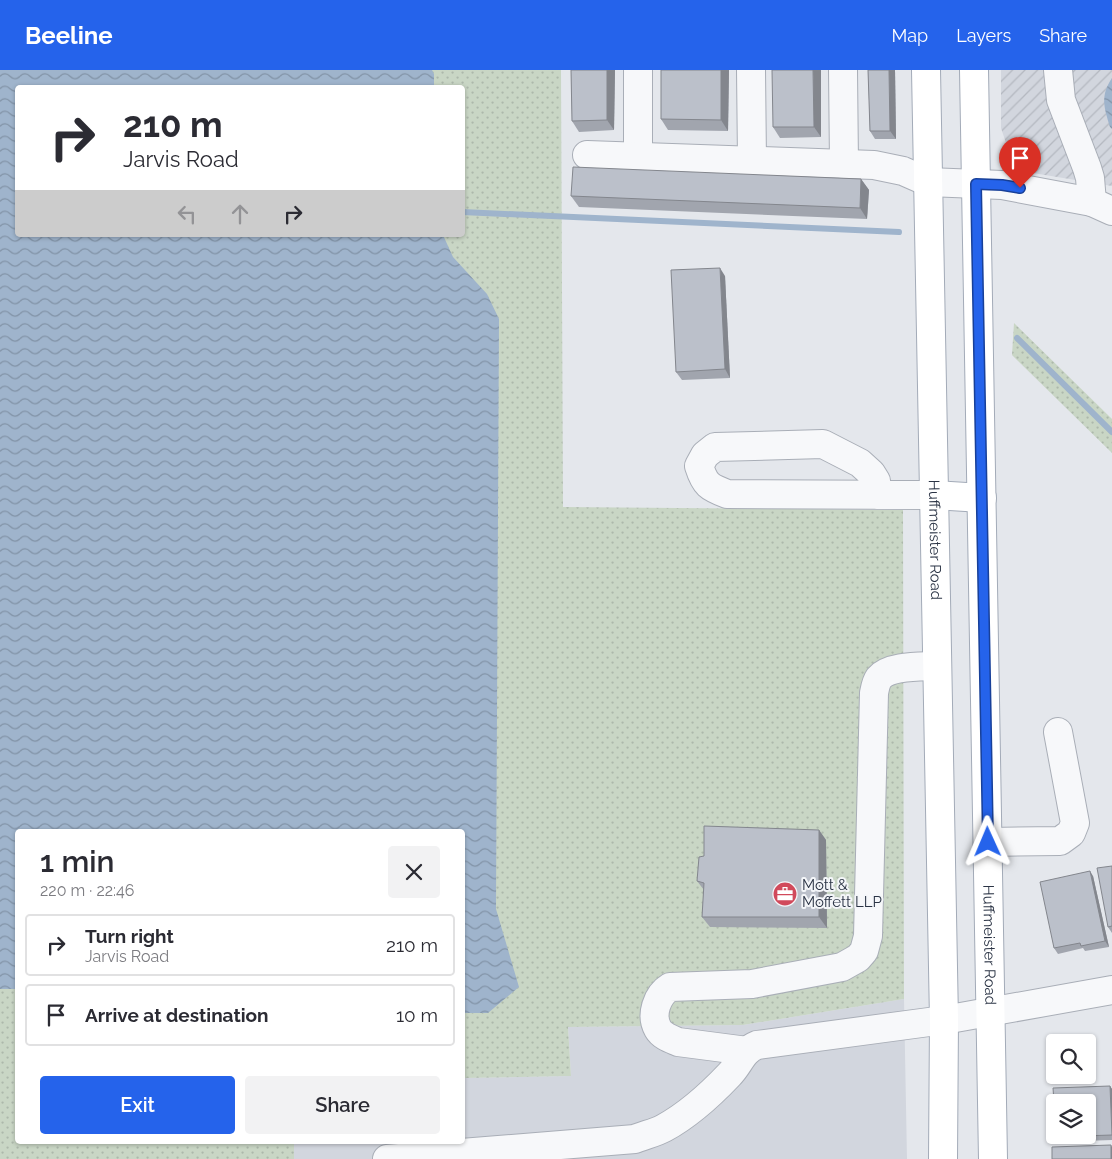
<!DOCTYPE html>
<meta charset="utf-8">
<style>
body{margin:0;font-family:Raleway,sans-serif;background:#f2f2f3;color:#2b2b33;height:100vh;display:flex;flex-direction:column;font-size:19px;white-space:nowrap}
*{box-sizing:border-box;margin:0}
p{font-size:16px;color:#7c7c81}
.icon{flex:none;width:28px;height:28px;fill:none;stroke:currentColor;stroke-width:2;stroke-linecap:round;stroke-linejoin:round}
.map{position:relative;flex:1;overflow:hidden}
.drawer{position:absolute;left:15px;top:759px;width:450px;height:315px;display:flex;flex-direction:column;background:#fff;border-radius:5px;box-shadow:0 1px 4px #0004}
.drawer>*{flex:none}
.hud{position:absolute;left:15px;top:15px;width:450px;height:152px;border-radius:5px;box-shadow:0 1px 4px #0004;background:#fff;color:#2b2b33;overflow:hidden}
.fabs{position:absolute;left:1046px;top:964px;display:grid;gap:10px}
.fabs a{display:grid;place-items:center;width:50px;height:50px;border-radius:5px;background:#fff;box-shadow:0 1px 4px #0004;font-size:25px}
.pin{position:absolute;display:grid;place-items:center;width:42px;height:42px;color:#fff;margin:-51px -21px;border-radius:50% 50% 50% 0;rotate:-45deg;box-shadow:0 0 5px #0007}
.pin .icon{rotate:45deg}
.me{position:absolute;width:55px;margin:-28px;rotate:359deg;stroke-linejoin:round;filter:drop-shadow(0 0 4px #0008)}
.turn{display:flex;align-items:center;gap:18px;height:105px;padding:0 25px;font-size:22px}
.turn .icon{width:65px;height:65px;stroke-width:2.5}
.turn b{display:block;font-size:35px;line-height:42px}
.lanes{display:flex;align-items:center;height:48px;padding:0 25px;background:#0003;justify-content:center;gap:25px;direction:ltr}
.lanes .off{opacity:.35}
.round{display:grid;place-items:center;flex:none;width:52px;height:52px;border-radius:5px;background:#f2f2f3}
.summary{display:flex;align-items:center;justify-content:space-between;height:85px;padding:0 25px}
h1{font-size:30px;font-weight:600;line-height:38px}
.button{display:flex;gap:10px;margin-top:auto;padding:10px 25px}
.button a{flex:1;height:58px;border-radius:5px;background:#2563eb;color:#fff;font-size:20px;font-weight:600;line-height:58px;text-align:center}
.button a+a{background:#f2f2f3;color:#2b2b33}
ul{padding:0;list-style:none}
li{display:flex;align-items:center;gap:15px;height:62px;margin:0 10px 8px;padding:0 15px;border:2px solid #e1e1e2;border-radius:5px}
li div{flex:1}
li b{display:block;font-size:19px}
li em{font-style:normal}
header{display:flex;align-items:center;gap:30px;box-sizing:border-box;height:70px;padding:0 25px;background:#2563eb;color:#fff}
header strong{font-size:24px}
nav{display:flex;gap:28px;margin-inline-start:auto;font-size:18px}
.map>svg:first-child{display:block}
.built{fill:#d2d6de}
.industrial{fill:url(#industrial-furrows)}
.grass{fill:url(#grass-dots);fill-rule:evenodd}
.water{fill:url(#water-waves)}
.lines{fill:none;stroke-linecap:round;stroke-linejoin:round}
.stream{stroke:#9fb4cc;stroke-width:6}
.minor-casing{stroke:#a9aeb7;stroke-width:30}
.major-casing{stroke:#a3abb8;stroke-width:30}
.minor{stroke:#f7f8fa;stroke-width:28}
.major{stroke:#fff;stroke-width:28}
.wall{fill:#a1a5ae}
.shaded-wall{fill:#83868d}
.building{fill:#bbc0ca;stroke:#83868d;fill-rule:evenodd}
.route-casing{stroke:#184099;stroke-width:12}
.route{stroke:#2563eb;stroke-width:9}
.labels{text-anchor:middle;dominant-baseline:central;stroke-width:4;stroke-linejoin:round;paint-order:stroke}
.street-label{font-size:15px;fill:#2b3445;stroke:#f4f6f9}
.poi-label{font-size:15px;fill:#2b3445;stroke:#f4f6f9;text-anchor:start}
</style>
<header>
<strong>Beeline</strong>
<nav><a>Map</a><a>Layers</a><a>Share</a></nav>
</header>
<div class="map">
<svg width="1112" height="1089" viewBox="0 0 1112 1089">
<defs>
<pattern id="industrial-furrows" width="10" height="10" patternUnits="userSpaceOnUse" patternTransform="scale(1.25)"><rect width="10" height="10" fill="#d2d6de"/><path d="M-1 1l2-2M0 10L10 0M9 11l2-2" fill="none" stroke="#b4b8c0"/></pattern>
<pattern id="grass-dots" width="8" height="8" patternUnits="userSpaceOnUse" patternTransform="scale(1.25)"><rect width="8" height="8" fill="#c9d6c5"/><path d="M2 2h.1M6 6h.1" fill="none" stroke="#adb8ab" stroke-width="1.8" stroke-linecap="round"/></pattern>
<pattern id="water-waves" width="16" height="10" patternUnits="userSpaceOnUse" patternTransform="scale(1.25)"><rect width="16" height="10" fill="#9fb4cc"/><path d="M0 5q4-4 8 0t8 0" fill="none" stroke="#8293a7"/></pattern>
</defs>
<rect width="100%" height="100%" fill="#e4e7ec"/>
<!-- built -->
<polygon class="built" points="904,929 907,1089 294,1089 294,1071 462,1071 463,1008 571,1006 568,957 743,955"/>
<!-- industrial -->
<polygon class="industrial" points="1001,0 1112,0 1112,116 1015,100 1001,58"/>
<!-- grass -->
<g class="grass">
<path d="M0,0H561L563,437L903,440L904,929L743,955L568,957L571,1006L463,1008L462,761H18V1071H294V1089H0ZM18,18H462V165H18Z"/>
<polygon points="1014,253 1112,349 1112,383 1012,285"/>
</g>
<!-- water -->
<g class="water">
<polygon points="0,0 432,0 434,4 434,18 18,18 18,165 443,165 453,187 487,224 499,249 496,839 519,917 488,943 463,943 462,761 18,761 17,919 0,919"/>
<path d="M1112,8V59L1110,57C1104,37 1100,26 1112,8Z"/>
</g>
<g class="lines">
<!-- stream -->
<g class="stream">
<polyline points="462,142 899,162"/>
<polyline points="1017,268 1112,362"/>
</g>
<defs>
<g id="minor">
<polyline points="638,0 638,86"/>
<polyline points="751,0 752,91"/>
<polyline points="843,0 844,94"/>
<polyline points="1058,0 1061,30 1087,98 1090,108 1092,132"/>
<polyline points="587,85 874,95 903,101 928,112 1002,115 1092,132 1112,141"/>
<path d="M877,425L876,411L871,403L860,393L823,374L715,377L705,385L699,396C705,415 709,417 727,424L934,425"/>
<polyline points="988,772 1060,771 1071,763 1075,753 1058,662"/>
<path d="M747,981L678,972C671,969 662,966 658,959C650,945 657,925 670,917L752,914L842,897L858,888L864,881L868,866L874,623C875,618 876,612 879,608C890,595 922,597 937,596"/>
<path d="M387,1089L635,1069C644,1065 655,1063 664,1058C688,1045 710,1025 729,1005C740,994 742,981 757,975L944,950L1112,920"/>
</g>
<g id="major">
<path id="s1" d="M926,0L944,950L943,1089"/>
<path id="s2" d="M974,0L993,1089"/>
<polyline points="934,425 982,428"/>
</g>
</defs>
<!-- minor casing -->
<use href="#minor" class="minor-casing"/>
<!-- major casing -->
<use href="#major" class="major-casing"/>
<!-- minor -->
<use href="#minor" class="minor"/>
<!-- major -->
<use href="#major" class="major"/>
</g>
<!-- wall -->
<g class="wall">
<polygon points="571,0 615,0 614,60 579,62 572,51"/>
<polygon points="729,0 728,61 668,60 661,49"/>
<polygon points="821,0 821,67 780,68 773,57"/>
<polygon points="868,0 895,0 896,69 875,69 870,61"/>
<polygon points="861,109 869,120 867,149 579,137 571,126"/>
<polygon points="725,206 730,308 682,310 676,302"/>
<polygon points="819,760 826,770 827,858 710,857 702,847 704,820 697,811"/>
<polygon points="1112,796 1112,863 1108,857"/>
<polygon points="1093,806 1109,877 1085,881 1083,878 1058,884 1054,878"/>
<polygon points="1110,1016 1112,1019 1112,1070 1054,1072 1050,1067 1054,1032"/>
</g>
<!-- shaded-wall -->
<g class="shaded-wall">
<polygon points="607,0 615,0 614,60 607,50"/>
<polygon points="721,0 729,0 728,61 721,50"/>
<polygon points="813,0 821,0 821,67 814,57"/>
<polygon points="889,0 895,0 896,69 890,61"/>
<polygon points="861,109 869,120 867,149 860,138"/>
<polygon points="720,198 725,206 730,308 725,299"/>
<polygon points="819,760 826,770 827,858 819,847"/>
<polygon points="1090,801 1093,806 1109,877 1105,871"/>
<polygon points="1110,1016 1112,1019 1112,1057"/>
<polygon points="1111,1075 1112,1077 1112,1089 1111,1089"/>
</g>
<!-- building -->
<g class="building">
<polygon points="571,0 607,0 607,50 572,51"/>
<polygon points="661,0 721,0 721,50 661,49"/>
<polygon points="772,0 813,0 814,57 773,57"/>
<polygon points="868,0 889,0 890,61 870,61"/>
<polygon points="573,97 861,109 860,138 571,126"/>
<polygon points="720,198 725,299 676,302 671,200"/>
<polygon points="704,756 819,760 819,847 702,847 704,813 697,811 699,787 704,786"/>
<polygon points="1112,796 1112,856 1108,857 1097,798"/>
<polygon points="1090,801 1105,871 1081,876 1080,873 1054,878 1040,812"/>
<path d="M1110,1016L1112,1065L1050,1067L1049,1033L1054,1032L1053,1018ZM1055,1032H1088V1065H1055Z"/>
<polygon points="1111,1075 1111,1089 1052,1089 1052,1077"/>
</g>
<g class="lines">
<defs>
<polyline id="route" points="988,772 976,114 1002,115 1020,118"/>
</defs>
<!-- route casing -->
<use href="#route" class="route-casing"/>
<!-- route -->
<use href="#route" class="route"/>
</g>
<!-- icons -->
<defs>
<symbol id="office-disc" viewBox="-11 -11 22 22"><circle r="9.5" fill="#d1495b" stroke="#f4f6f9"/><path d="M-6-3h4V-5.5h4V-3h4V5H-6ZM-1-4.5V-3h2v-1.5ZM-6 0V1H6V0Z" fill="#fff"/></symbol>
</defs>
<g fill-rule="evenodd">
<use href="#office-disc" x="771" y="810" width="28" height="28"/>
</g>
<g class="labels">
<!-- street labels -->
<g class="street-label">
<text stroke="none"><textPath href="#s1" startOffset="470">Huffmeister Road</textPath></text>
<text stroke="none"><textPath href="#s2" startOffset="875">Huffmeister Road</textPath></text>
</g>
<!-- poi labels -->
<g class="poi-label">
<text x="802" y="815">Mott &amp;<tspan x="802" dy="17">Moffett LLP</tspan></text>
</g>
</g>
</svg>
<div class="fabs">
<a><svg class="icon" aria-label="search" viewBox="0 0 24 24"><circle cx="10" cy="10" r="6"/><path d="M15 15l6 6"/></svg></a>
<a><svg class="icon" aria-label="layers" viewBox="0 0 24 24"><path d="M12 4l9 5-9 5-9-5zM3 14l9 5 9-5"/></svg></a>
</div>
<div class="pin" style="left:1020px;top:118px;background:#d93025"><svg class="icon" aria-label="arrive" viewBox="0 0 24 24"><path d="M6 21V4h12l-3 4 3 4H6"/></svg></div>
<svg class="me" style="left:988px;top:772px" viewBox="-20 -20 40 40"><path d="M0-17L14 15 0 8-14 15z" fill="#2563eb" stroke="#fff" stroke-width="4"/></svg>
<div class="hud">
<div class="turn"><svg class="icon" aria-label="right" viewBox="0 0 24 24"><path d="M7 20v-9h11M14 6l5 5-5 5"/></svg><div><b>210 m</b>Jarvis Road</div></div>
<div class="lanes"><svg class="icon off" aria-label="left" viewBox="0 0 24 24"><path d="M17 20v-9H6M10 6l-5 5 5 5"/></svg><svg class="icon off" aria-label="ahead" viewBox="0 0 24 24"><path d="M12 20V5M6 11l6-6 6 6"/></svg><svg class="icon" aria-label="right" viewBox="0 0 24 24"><path d="M7 20v-9h11M14 6l5 5-5 5"/></svg></div>
</div>
<section class="drawer">
<div class="summary"><div><h1>1 min</h1><p>220 m · 22:46</p></div><a class="round"><svg class="icon" aria-label="close" viewBox="0 0 24 24"><path d="M6 6l12 12M18 6L6 18"/></svg></a></div>
<ul>
<li><svg class="icon" aria-label="right" viewBox="0 0 24 24"><path d="M7 20v-9h11M14 6l5 5-5 5"/></svg><div><b>Turn right</b><p>Jarvis Road</p></div><em>210 m</em></li>
<li><svg class="icon" aria-label="arrive" viewBox="0 0 24 24"><path d="M6 21V4h12l-3 4 3 4H6"/></svg><div><b>Arrive at destination</b></div><em>10 m</em></li>
</ul>
<div class="button"><a>Exit</a><a>Share</a></div>
</section>
</div>
